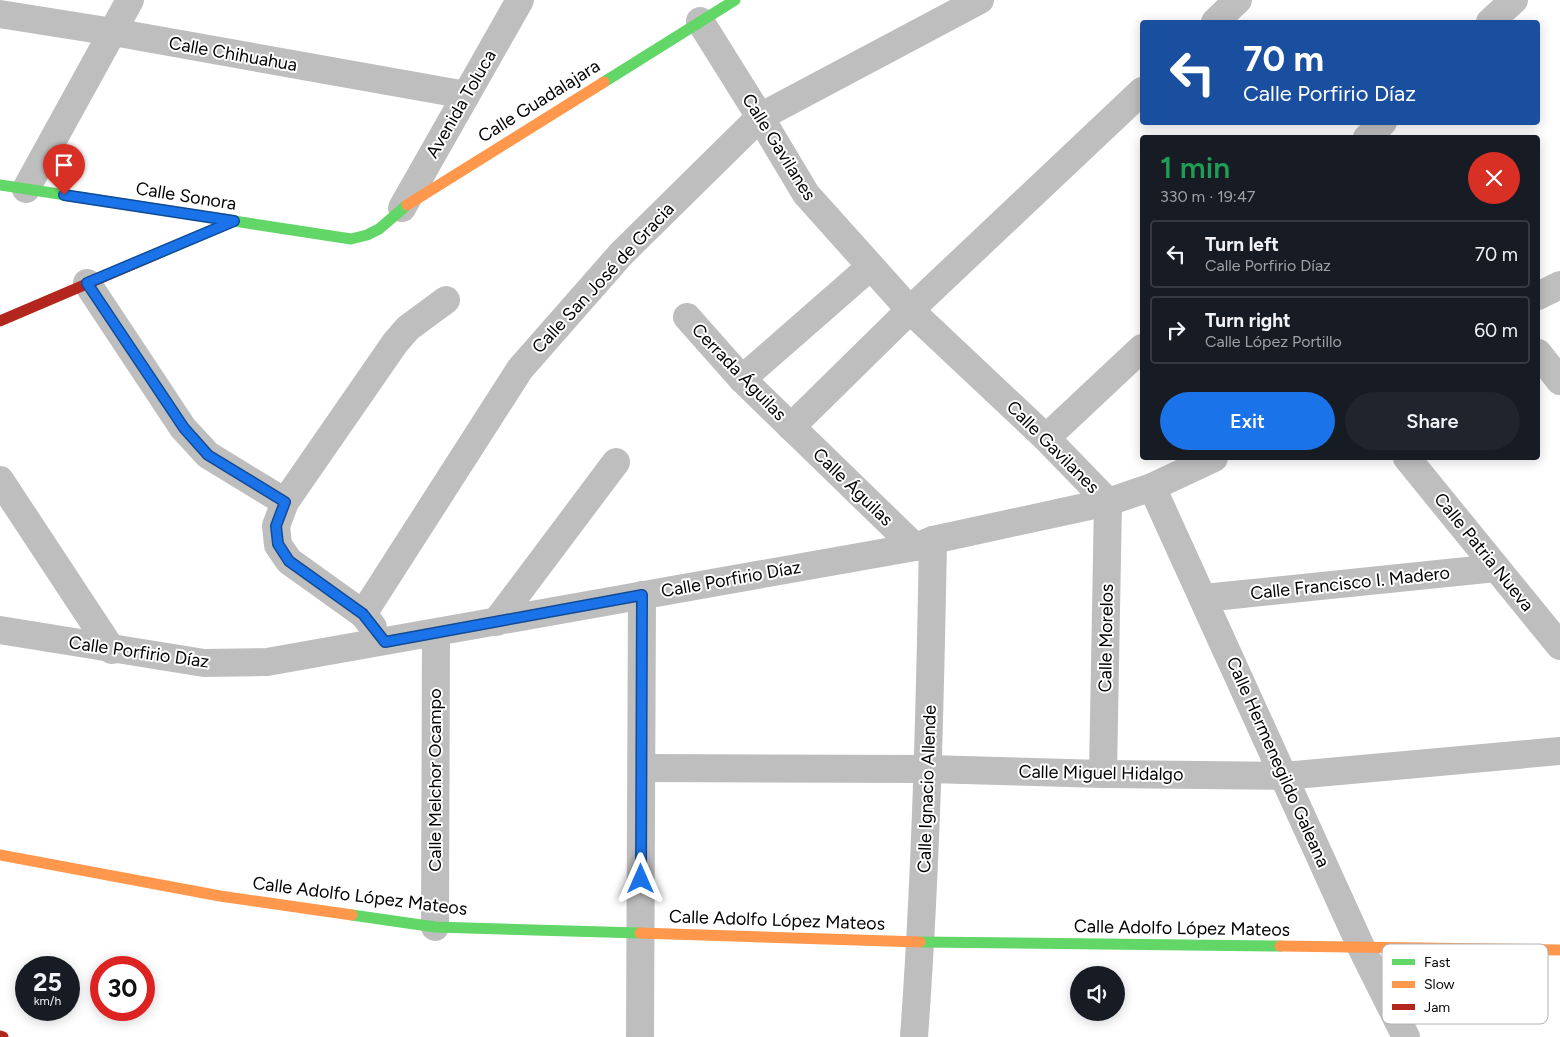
<!DOCTYPE html>
<meta charset="utf-8">
<style>
body{margin:0;font-family:Figtree,sans-serif;background:#20242c;color:#f1f3f6;height:100vh;display:flex;flex-direction:column;font-size:19px;white-space:nowrap}
*{box-sizing:border-box;margin:0}
p{font-size:16px;color:#9ea1a6}
.icon{flex:none;width:28px;height:28px;fill:none;stroke:currentColor;stroke-width:2;stroke-linecap:round;stroke-linejoin:round}
.map{position:relative;flex:1;overflow:hidden}
.drawer{position:absolute;left:1140px;top:135px;width:400px;height:325px;display:flex;flex-direction:column;background:#171b24;border-radius:5px;box-shadow:0 2px 12px #0003}
.drawer>*{flex:none}
.top-card{position:absolute;left:1140px;top:20px;width:400px;height:105px;border-radius:5px;box-shadow:0 2px 12px #0003;background:#1a4fa0;color:#fff;overflow:hidden}
.fabs{position:absolute;left:1070px;top:966px;display:grid;gap:10px}
.fabs a{display:grid;place-items:center;width:55px;height:55px;border-radius:50%;background:#171b24;box-shadow:0 2px 12px #0003;font-size:25px}
.speed{position:absolute;left:15px;top:956px;display:flex;gap:10px;font-size:25px;font-weight:700;text-align:center}
.speed>*{display:grid;place-content:center;width:65px;height:65px;border-radius:50%;background:#171b24;box-shadow:0 2px 12px #0003;line-height:1}
.speed small{font-size:12px;font-weight:400}
.speed .limit{border:8px solid #d22;background:#fff;color:#111}
.pin{position:absolute;display:grid;place-items:center;width:42px;height:42px;color:#fff;margin:-51px -21px;border-radius:50% 50% 50% 0;rotate:-45deg;box-shadow:0 0 5px #0007}
.pin .icon{rotate:45deg}
.me{position:absolute;width:55px;margin:-28px;rotate:0deg;stroke-linejoin:round;filter:drop-shadow(0 0 4px #0008)}
.turn{display:flex;align-items:center;gap:18px;height:105px;padding:0 20px;font-size:22px}
.turn .icon{width:65px;height:65px;stroke-width:2.5}
.turn b{display:block;font-size:35px;line-height:42px}
.round{display:grid;place-items:center;flex:none;width:52px;height:52px;border-radius:26px;background:#20242c}
.summary{display:flex;align-items:center;justify-content:space-between;height:85px;padding:0 20px}
h1{font-size:30px;font-weight:600;line-height:38px;color:#1e9e55}
.primary-button{display:flex;gap:10px;margin-top:auto;padding:10px 20px}
.primary-button a{flex:1;height:58px;border-radius:30px;background:#1a73e8;color:#fff;font-size:20px;font-weight:600;line-height:58px;text-align:center}
.primary-button a+a{background:#20242c;color:#f1f3f6}
ul{padding:0;list-style:none}
li{display:flex;align-items:center;gap:15px;height:68px;margin:0 10px 8px;padding:0 10px;border:2px solid #363941;border-radius:5px}
li div{flex:1}
li b{display:block;font-size:19px}
li em{font-style:normal}
.map>svg:first-child{display:block}
.lines{fill:none;stroke-linecap:round;stroke-linejoin:round}
.street{stroke:#bebebe;stroke-width:28}
.fast{stroke:#63d668;stroke-width:11}
.slow{stroke:#ff974d;stroke-width:11}
.jam{stroke:#b3261e;stroke-width:11}
.route-casing{stroke:#114b97;stroke-width:12}
.route{stroke:#1a73e8;stroke-width:9}
.labels{text-anchor:middle;dominant-baseline:central;stroke-width:4;stroke-linejoin:round;paint-order:stroke}
.street-label{font-size:18px;fill:#000;stroke:#fff}
.key{fill:#fff;stroke:#b2b2b2;stroke-width:1}
.key-label{font-size:14px;fill:#000}
</style>
<div class="map">
<svg width="1560" height="1037" viewBox="0 0 1560 1037">
<rect width="100%" height="100%" fill="#fff"/>
<g class="lines">
<!-- street -->
<g class="street">
<polyline points="0,14 113,32 466,95"/>
<polyline points="700,21 760,117 806,194 910,310 1046,438 1108,502 1103,774"/>
<polyline points="1215,22 1238,0"/>
<polyline points="1490,22 1514,0"/>
<polyline points="1367,138 1383,122"/>
<polyline points="26,189 130,0"/>
<polyline points="402,208 520,0"/>
<polyline points="87,283 183,428 208,455 285,502"/>
<polyline points="1538,296 1560,285"/>
<polyline points="687,317 742,379 915,547"/>
<polyline points="1538,353 1560,381"/>
<polyline points="742,379 870,267"/>
<polyline points="791,427 910,310 1142,91"/>
<polyline points="1046,438 1142,348"/>
<polyline points="1407,458 1560,646"/>
<polyline points="0,480 112,650"/>
<polyline points="1152,487 1362,949 1406,1037"/>
<polyline points="1204,598 1496,568"/>
<polyline points="363,614 520,369 621,254 760,117 980,0"/>
<polyline points="496,622 616,462"/>
<polyline points="373,627 363,614 289,561 278,545 276,526 285,502 395,343 408,328 446,300"/>
<polyline points="0,630 204,663 267,662 915,547 933,540 1108,502 1152,487 1214,458"/>
<polyline points="642,768 928,769 1103,774 1284,776 1560,751"/>
<polyline points="435,927 436,633"/>
<polyline points="640,1037 642,595"/>
<path d="M914,1037C926,871 930,706 933,540"/>
</g>
<!-- fast -->
<g class="fast">
<polyline points="604,82 735,0"/>
<polyline points="0,185 351,239 367,235 379,229 407,205"/>
<polyline points="157,254 234,221"/>
<polyline points="352,915 435,927 640,933"/>
<polyline points="920,942 1280,946"/>
</g>
<!-- slow -->
<g class="slow">
<polyline points="407,205 604,82"/>
<polyline points="0,855 220,896 352,915"/>
<polyline points="640,933 920,942"/>
<polyline points="1280,946 1560,950"/>
</g>
<!-- jam -->
<g class="jam">
<polyline points="0,321 157,254"/>
<polyline points="0,1036 3,1037"/>
</g>
</g>
<g class="lines">
<defs>
<polyline id="route" points="64,195 234,221 87,283 184,428 208,455 285,502 276,526 278,544 289,561 363,614 385,642 642,595 641,879"/>
</defs>
<!-- route casing -->
<use href="#route" class="route-casing"/>
<!-- route -->
<use href="#route" class="route"/>
</g>
<g class="labels">
<!-- street labels -->
<g class="street-label">
<text transform="translate(233 54) rotate(10)">Calle Chihuahua</text>
<text transform="translate(539 101) rotate(-32)">Calle Guadalajara</text>
<text transform="translate(461 104) rotate(-60)">Avenida Toluca</text>
<text transform="translate(779 147) rotate(58)">Calle Gavilanes</text>
<text transform="translate(186 196) rotate(9)">Calle Sonora</text>
<text transform="translate(603 278) rotate(-47)">Calle San José de Gracia</text>
<text transform="translate(739 372) rotate(46)">Cerrada Águilas</text>
<text transform="translate(1053 447) rotate(45)">Calle Gavilanes</text>
<text transform="translate(853 487) rotate(44)">Calle Águilas</text>
<text transform="translate(1484 552) rotate(51)">Calle Patria Nueva</text>
<text transform="translate(731 579) rotate(-10)">Calle Porfirio Díaz</text>
<text transform="translate(1350 583) rotate(-6)">Calle Francisco I. Madero</text>
<text transform="translate(1106 638) rotate(-89)">Calle Morelos</text>
<text transform="translate(139 652) rotate(8)">Calle Porfirio Díaz</text>
<text transform="translate(1278 762) rotate(66)">Calle Hermenegildo Galeana</text>
<text transform="translate(1101 773) rotate(1)">Calle Miguel Hidalgo</text>
<text transform="translate(435 780) rotate(-90)">Calle Melchor Ocampo</text>
<text transform="translate(927 789) rotate(-88)">Calle Ignacio Allende</text>
<text transform="translate(360 896) rotate(7)">Calle Adolfo López Mateos</text>
<text transform="translate(777 920) rotate(2)">Calle Adolfo López Mateos</text>
<text transform="translate(1182 928) rotate(1)">Calle Adolfo López Mateos</text>
</g>
</g>
<!-- legend -->
<rect x="1382" y="944" width="166" height="80" rx="8" class="key"/>
<rect x="1392" y="959" width="23" height="6" fill="#63d668"/>
<rect x="1392" y="981" width="23" height="7" fill="#ff974d"/>
<rect x="1392" y="1004" width="23" height="6" fill="#b3261e"/>
<g class="key-label">
<text x="1424" y="967">Fast</text>
<text x="1424" y="989">Slow</text>
<text x="1424" y="1012">Jam</text>
</g>
</svg>
<div class="fabs">
<a><svg class="icon" aria-label="sound" viewBox="0 0 24 24"><path d="M4 9h4l5-4v14l-5-4H4zM17 9q2 3 0 6"/></svg></a>
</div>
<div class="speed"><div>25<small>km/h</small></div><div class="limit">30</div></div>
<div class="pin" style="left:64px;top:195px;background:#d93025"><svg class="icon" aria-label="arrive" viewBox="0 0 24 24"><path d="M6 21V4h12l-3 4 3 4H6"/></svg></div>
<svg class="me" style="left:641px;top:879px" viewBox="-20 -20 40 40"><path d="M0-17L14 15 0 8-14 15z" fill="#1a73e8" stroke="#fff" stroke-width="4"/></svg>
<div class="top-card">
<div class="turn"><svg class="icon" aria-label="left" viewBox="0 0 24 24"><path d="M17 20v-9H6M10 6l-5 5 5 5"/></svg><div><b>70 m</b>Calle Porfirio Díaz</div></div>
</div>
<section class="drawer">
<div class="summary"><div><h1>1 min</h1><p>330 m · 19:47</p></div><a class="round" style="background:#d93025;color:#fff"><svg class="icon" aria-label="close" viewBox="0 0 24 24"><path d="M6 6l12 12M18 6L6 18"/></svg></a></div>
<ul>
<li><svg class="icon" aria-label="left" viewBox="0 0 24 24"><path d="M17 20v-9H6M10 6l-5 5 5 5"/></svg><div><b>Turn left</b><p>Calle Porfirio Díaz</p></div><em>70 m</em></li>
<li><svg class="icon" aria-label="right" viewBox="0 0 24 24"><path d="M7 20v-9h11M14 6l5 5-5 5"/></svg><div><b>Turn right</b><p>Calle López Portillo</p></div><em>60 m</em></li>
</ul>
<div class="primary-button"><a>Exit</a><a>Share</a></div>
</section>
</div>
